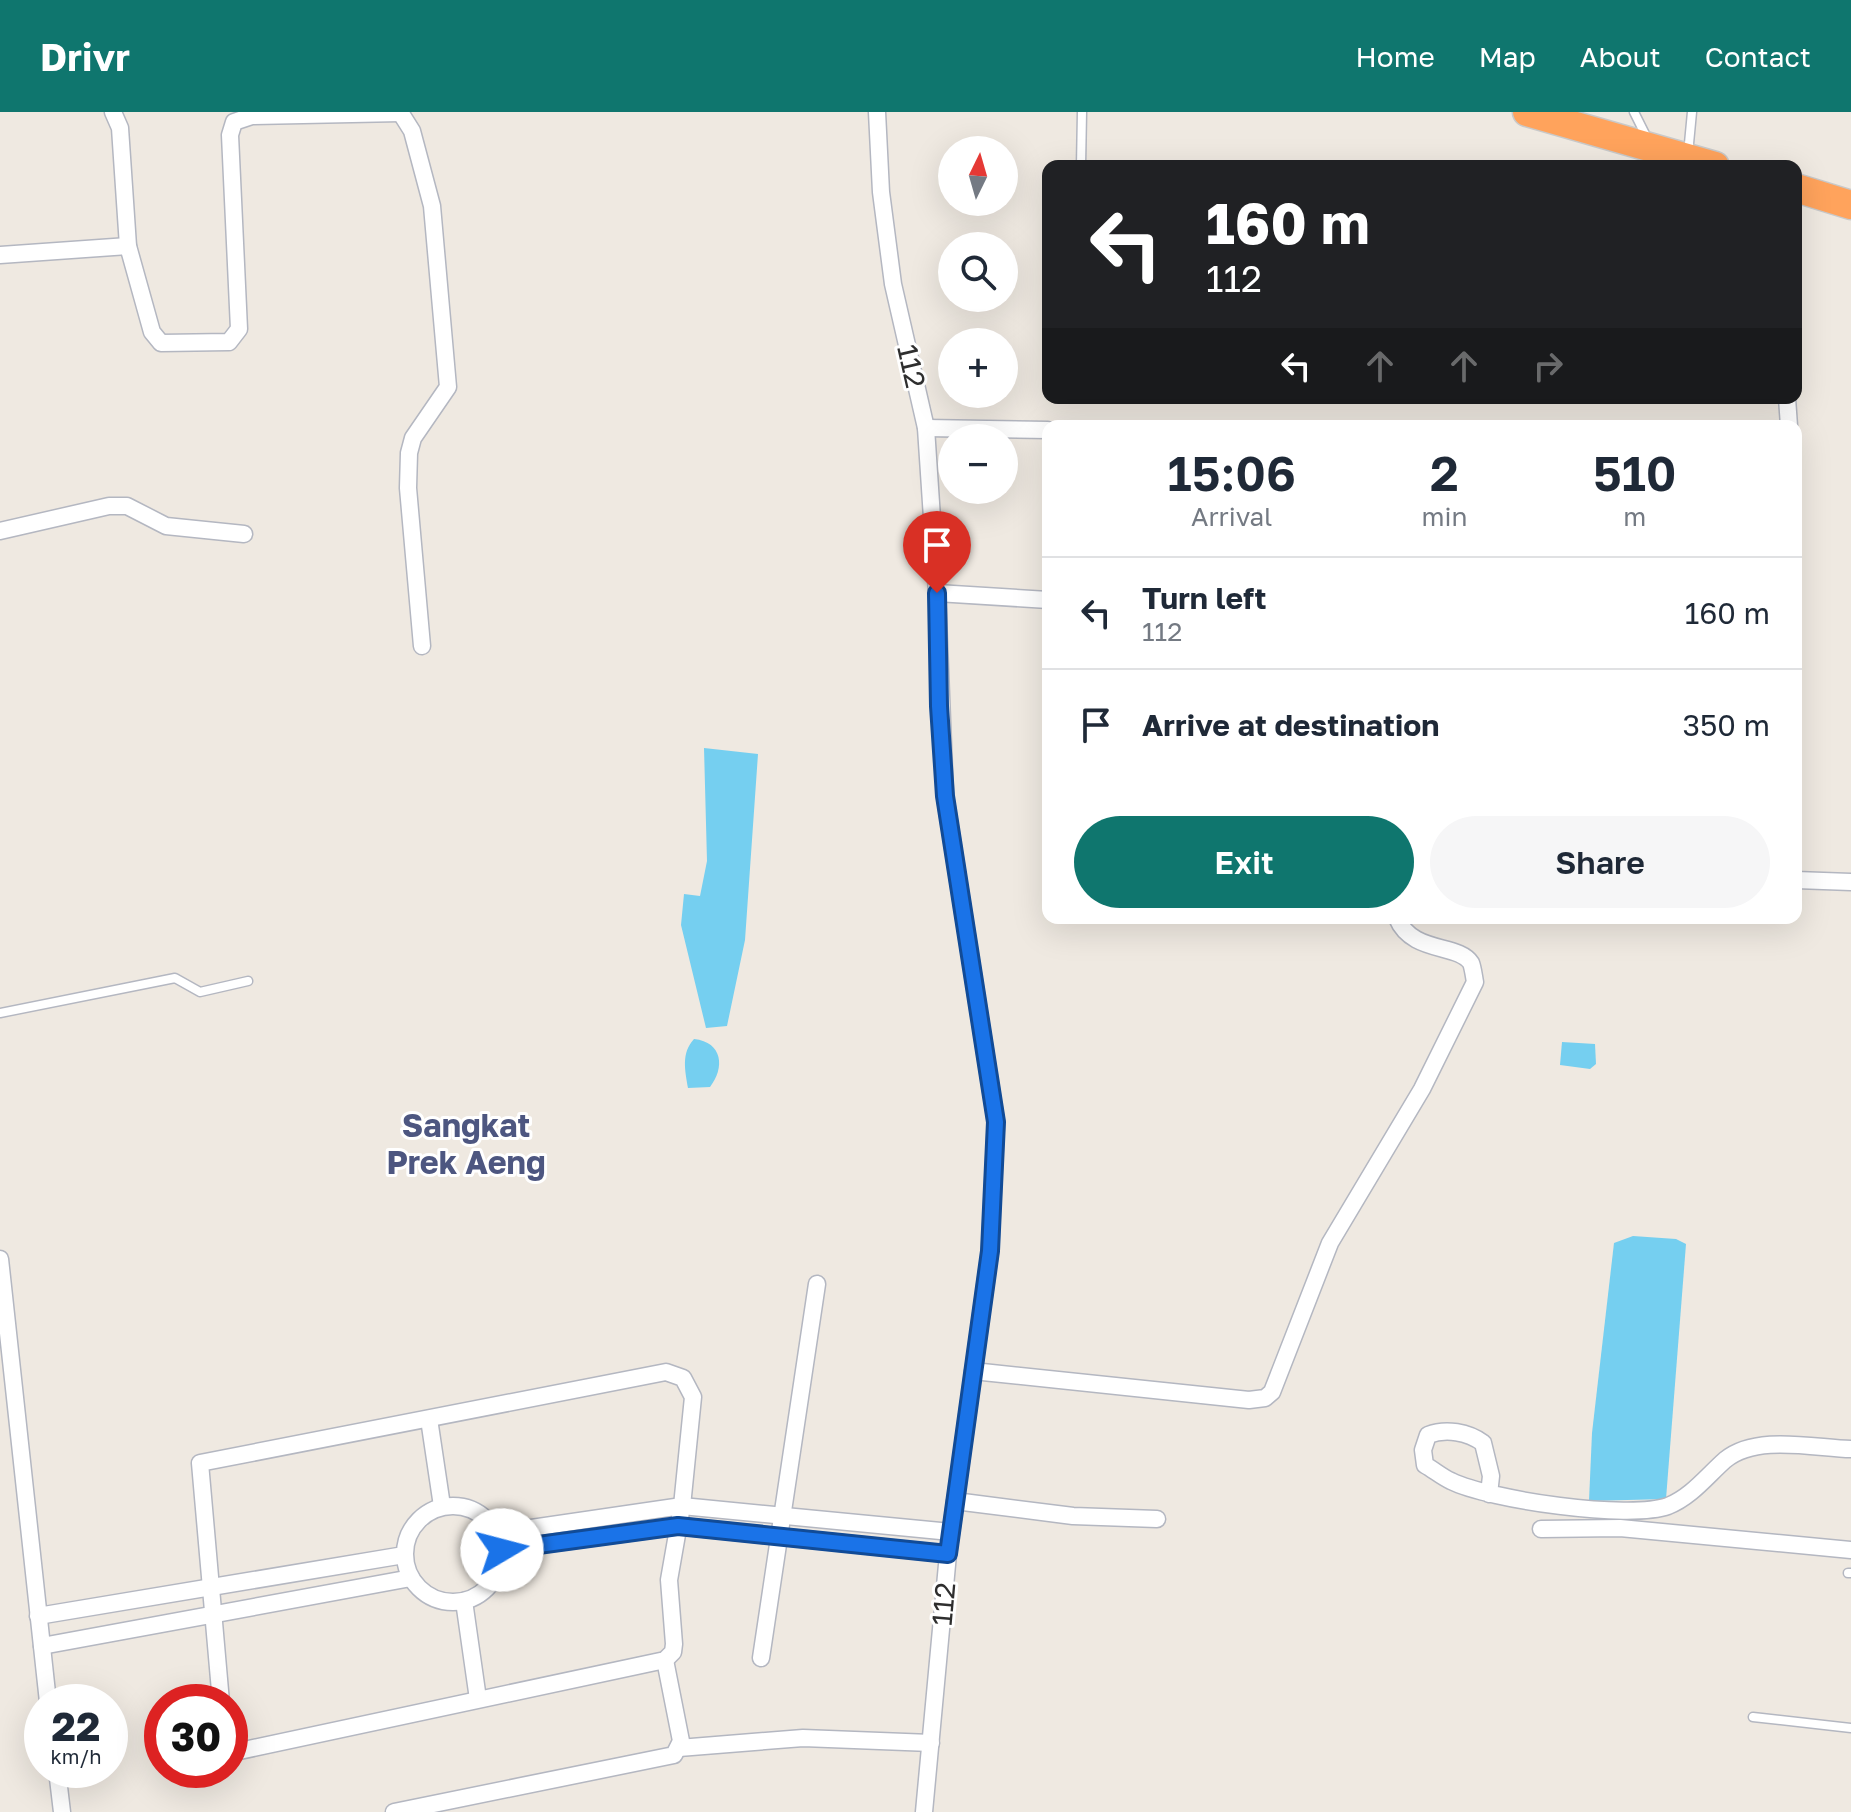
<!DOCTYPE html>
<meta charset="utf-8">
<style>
body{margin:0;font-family:"Golos Text",sans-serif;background:#f6f6f7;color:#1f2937;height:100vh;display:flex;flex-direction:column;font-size:30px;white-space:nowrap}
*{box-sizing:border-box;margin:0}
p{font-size:26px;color:#747a83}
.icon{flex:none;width:44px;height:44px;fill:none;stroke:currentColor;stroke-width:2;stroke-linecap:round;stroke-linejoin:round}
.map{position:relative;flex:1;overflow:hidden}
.drawer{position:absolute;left:1042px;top:308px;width:760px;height:504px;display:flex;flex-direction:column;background:#fff;border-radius:16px;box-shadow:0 8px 32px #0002}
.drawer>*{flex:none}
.hud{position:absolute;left:1042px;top:48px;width:760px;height:244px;border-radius:16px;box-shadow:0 8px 32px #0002;background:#202124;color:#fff;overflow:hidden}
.needle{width:52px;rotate:5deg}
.tools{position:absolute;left:938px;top:24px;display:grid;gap:16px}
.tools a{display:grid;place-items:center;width:80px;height:80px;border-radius:50%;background:#fff;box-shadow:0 8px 32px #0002;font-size:40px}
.speed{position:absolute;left:24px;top:1572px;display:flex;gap:16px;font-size:40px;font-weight:700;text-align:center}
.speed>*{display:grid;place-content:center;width:104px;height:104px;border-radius:50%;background:#fff;box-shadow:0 8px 32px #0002;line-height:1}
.speed small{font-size:20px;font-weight:400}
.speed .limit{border:12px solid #d22;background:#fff;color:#111}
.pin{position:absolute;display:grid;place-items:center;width:68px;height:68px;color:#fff;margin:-82px -34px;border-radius:50% 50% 50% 0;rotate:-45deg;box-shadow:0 0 8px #0007}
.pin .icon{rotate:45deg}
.me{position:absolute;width:88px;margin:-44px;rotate:82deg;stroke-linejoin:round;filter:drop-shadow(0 0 6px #0008)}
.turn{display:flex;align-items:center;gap:28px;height:168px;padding:0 32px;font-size:36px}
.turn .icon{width:104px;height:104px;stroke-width:2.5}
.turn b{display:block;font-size:56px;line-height:68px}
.lanes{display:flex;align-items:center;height:76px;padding:0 32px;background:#0003;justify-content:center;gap:40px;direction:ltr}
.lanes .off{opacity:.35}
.eta{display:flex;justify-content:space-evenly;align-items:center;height:136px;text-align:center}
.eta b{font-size:48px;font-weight:600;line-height:56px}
.primary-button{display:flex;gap:16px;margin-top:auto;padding:16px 32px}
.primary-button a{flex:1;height:92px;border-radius:48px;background:#0f766e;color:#fff;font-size:32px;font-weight:600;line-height:92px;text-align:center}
.primary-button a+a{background:#f6f6f7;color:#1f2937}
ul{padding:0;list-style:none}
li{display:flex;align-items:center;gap:24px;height:112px;padding:0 32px;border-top:2px solid #e0e1e3}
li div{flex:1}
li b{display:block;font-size:30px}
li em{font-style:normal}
header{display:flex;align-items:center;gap:48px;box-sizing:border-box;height:112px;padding:0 40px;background:#0f766e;color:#fff}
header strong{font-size:38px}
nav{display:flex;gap:44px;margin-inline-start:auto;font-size:28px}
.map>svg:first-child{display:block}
.water{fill:#75cff0}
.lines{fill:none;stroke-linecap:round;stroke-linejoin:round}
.lane-casing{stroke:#b4b7c1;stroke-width:11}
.street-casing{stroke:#b4b7c1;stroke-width:19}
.highway-casing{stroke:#c9c9c9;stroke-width:31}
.lane{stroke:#fff;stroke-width:8}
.street{stroke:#fff;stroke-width:16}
.highway{stroke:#ffa35c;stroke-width:28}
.route-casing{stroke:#114b97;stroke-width:20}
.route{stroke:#1a73e8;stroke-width:14}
.labels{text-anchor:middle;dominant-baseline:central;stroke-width:6;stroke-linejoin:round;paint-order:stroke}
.street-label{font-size:28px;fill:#2e2e2e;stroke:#fff}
.quarter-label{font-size:32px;font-weight:bold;fill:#4d5680;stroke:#fff}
</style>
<header>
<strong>Drivr</strong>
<nav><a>Home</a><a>Map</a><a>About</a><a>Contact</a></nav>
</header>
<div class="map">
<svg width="1851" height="1700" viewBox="0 0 1851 1700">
<rect width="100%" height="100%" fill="#efe9e1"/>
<!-- water -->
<g class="water">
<polygon points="704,636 758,642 745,828 727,914 706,916 681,813 684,782 700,784 707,749"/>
<path d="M694,927C723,930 725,956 710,975L688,976C685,958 681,941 694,927Z"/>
<polygon points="1562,930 1595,932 1596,952 1590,957 1560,953"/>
<polygon points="1633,1124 1676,1127 1686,1132 1666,1387 1589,1389 1592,1321 1614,1131"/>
</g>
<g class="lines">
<defs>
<g id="lane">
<polyline points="1634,0 1648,28"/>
<polyline points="1688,42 1692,0"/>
<polyline points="1081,54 1082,0"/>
<polyline points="0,901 175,866 200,880 248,869"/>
<polyline points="1848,1461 1851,1461"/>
<polyline points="1753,1605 1851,1616"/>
</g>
<g id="street">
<polyline points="113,0 120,16 128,134 152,220 161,231 229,230 239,217 230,23 234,10 252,4 401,1"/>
<polyline points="400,0 412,19 432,94 448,275 413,326 409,341 408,376 422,534"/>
<polyline points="877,0 881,80 893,172 926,316 937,481 945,684 996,1010 990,1139 948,1442 924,1700"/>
<polyline points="0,143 128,134"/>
<polyline points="1787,286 1789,314"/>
<polyline points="926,316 1048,318"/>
<polyline points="0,419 109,394 127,394 166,414 244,422"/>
<polyline points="937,481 1048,488"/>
<polyline points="1796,768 1851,770"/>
<polyline points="0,1147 48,1590"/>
<path d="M973,1259L1249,1288L1265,1286L1272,1280L1330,1131L1422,977L1475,870C1474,865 1473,856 1471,851C1458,831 1412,842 1397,806"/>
<polyline points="429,1307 442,1394"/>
<path d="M1489,1382L1491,1364L1483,1331C1468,1320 1446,1316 1428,1323L1423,1338L1425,1353C1434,1358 1442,1365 1451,1369C1490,1388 1629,1408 1668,1394C1691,1385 1707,1364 1725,1348C1756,1322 1814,1336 1851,1337"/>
<polyline points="955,1389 1073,1404 1157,1407"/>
<circle cx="453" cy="1442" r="48"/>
<polyline points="1541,1417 1620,1416 1851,1438"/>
<polyline points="497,1421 682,1394 951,1420"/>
<polyline points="502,1438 678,1414 948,1442"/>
<polyline points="464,1489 478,1587"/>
<polyline points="38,1504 404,1443"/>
<polyline points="42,1534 411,1466"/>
<polyline points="761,1546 817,1172"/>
<polyline points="221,1590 200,1351 666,1260 683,1266 693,1285 682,1394 669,1468 674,1532 673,1540 665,1548 230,1641"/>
<polyline points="679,1636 803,1626 931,1631"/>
<polyline points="57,1658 62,1700"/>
<polyline points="394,1700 674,1643 681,1629 665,1548"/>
</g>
<g id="highway">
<polyline points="1527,0 1715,54"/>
<polyline points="1796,76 1851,93"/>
</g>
</defs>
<!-- lane casing -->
<use href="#lane" class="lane-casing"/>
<!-- street casing -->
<use href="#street" class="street-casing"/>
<!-- highway casing -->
<use href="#highway" class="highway-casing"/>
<!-- lane -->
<use href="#lane" class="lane"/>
<!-- street -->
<use href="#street" class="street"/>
<!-- highway -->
<use href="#highway" class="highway"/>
</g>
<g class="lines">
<defs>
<polyline id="route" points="502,1438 678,1414 948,1442 990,1139 996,1010 945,684 939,594 937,481"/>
</defs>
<!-- route casing -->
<use href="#route" class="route-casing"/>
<!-- route -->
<use href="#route" class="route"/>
</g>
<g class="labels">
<!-- street labels -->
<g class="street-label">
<text transform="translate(912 254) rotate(77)">112</text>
<text transform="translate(943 1492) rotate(-85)">112</text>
</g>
<!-- quarter labels -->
<g class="quarter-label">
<text x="466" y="1013">Sangkat<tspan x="466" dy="37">Prek Aeng</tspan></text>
</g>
</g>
</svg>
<div class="tools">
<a><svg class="needle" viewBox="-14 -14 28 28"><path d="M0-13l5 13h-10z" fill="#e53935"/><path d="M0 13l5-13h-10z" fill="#747a83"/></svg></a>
<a><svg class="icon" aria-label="search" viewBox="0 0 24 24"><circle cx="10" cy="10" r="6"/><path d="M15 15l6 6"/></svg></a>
<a>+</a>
<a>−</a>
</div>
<div class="speed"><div>22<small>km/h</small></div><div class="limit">30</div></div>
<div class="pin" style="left:937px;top:481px;background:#d93025"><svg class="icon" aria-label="arrive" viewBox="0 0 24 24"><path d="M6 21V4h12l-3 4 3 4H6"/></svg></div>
<svg class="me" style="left:502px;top:1438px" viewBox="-20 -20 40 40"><circle r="19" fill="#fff"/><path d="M0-13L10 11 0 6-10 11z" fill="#1a73e8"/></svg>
<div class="hud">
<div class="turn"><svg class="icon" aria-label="left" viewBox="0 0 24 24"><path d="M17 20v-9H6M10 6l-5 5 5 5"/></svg><div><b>160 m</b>112</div></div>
<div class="lanes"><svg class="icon" aria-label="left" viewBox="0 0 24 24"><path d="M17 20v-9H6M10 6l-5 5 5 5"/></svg><svg class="icon off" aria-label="ahead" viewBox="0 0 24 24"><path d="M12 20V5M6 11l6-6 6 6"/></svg><svg class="icon off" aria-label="ahead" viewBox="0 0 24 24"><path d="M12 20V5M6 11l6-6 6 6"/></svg><svg class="icon off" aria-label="right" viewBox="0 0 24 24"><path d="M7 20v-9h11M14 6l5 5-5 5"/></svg></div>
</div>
<section class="drawer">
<div class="eta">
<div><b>15:06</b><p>Arrival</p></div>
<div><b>2</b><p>min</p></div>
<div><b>510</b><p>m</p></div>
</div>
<ul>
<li><svg class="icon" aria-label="left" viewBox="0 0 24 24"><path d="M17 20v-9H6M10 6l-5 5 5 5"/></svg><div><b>Turn left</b><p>112</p></div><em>160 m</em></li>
<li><svg class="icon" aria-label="arrive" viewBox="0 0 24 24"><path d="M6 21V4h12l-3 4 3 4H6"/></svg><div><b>Arrive at destination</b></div><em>350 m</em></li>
</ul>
<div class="primary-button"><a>Exit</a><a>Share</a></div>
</section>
</div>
